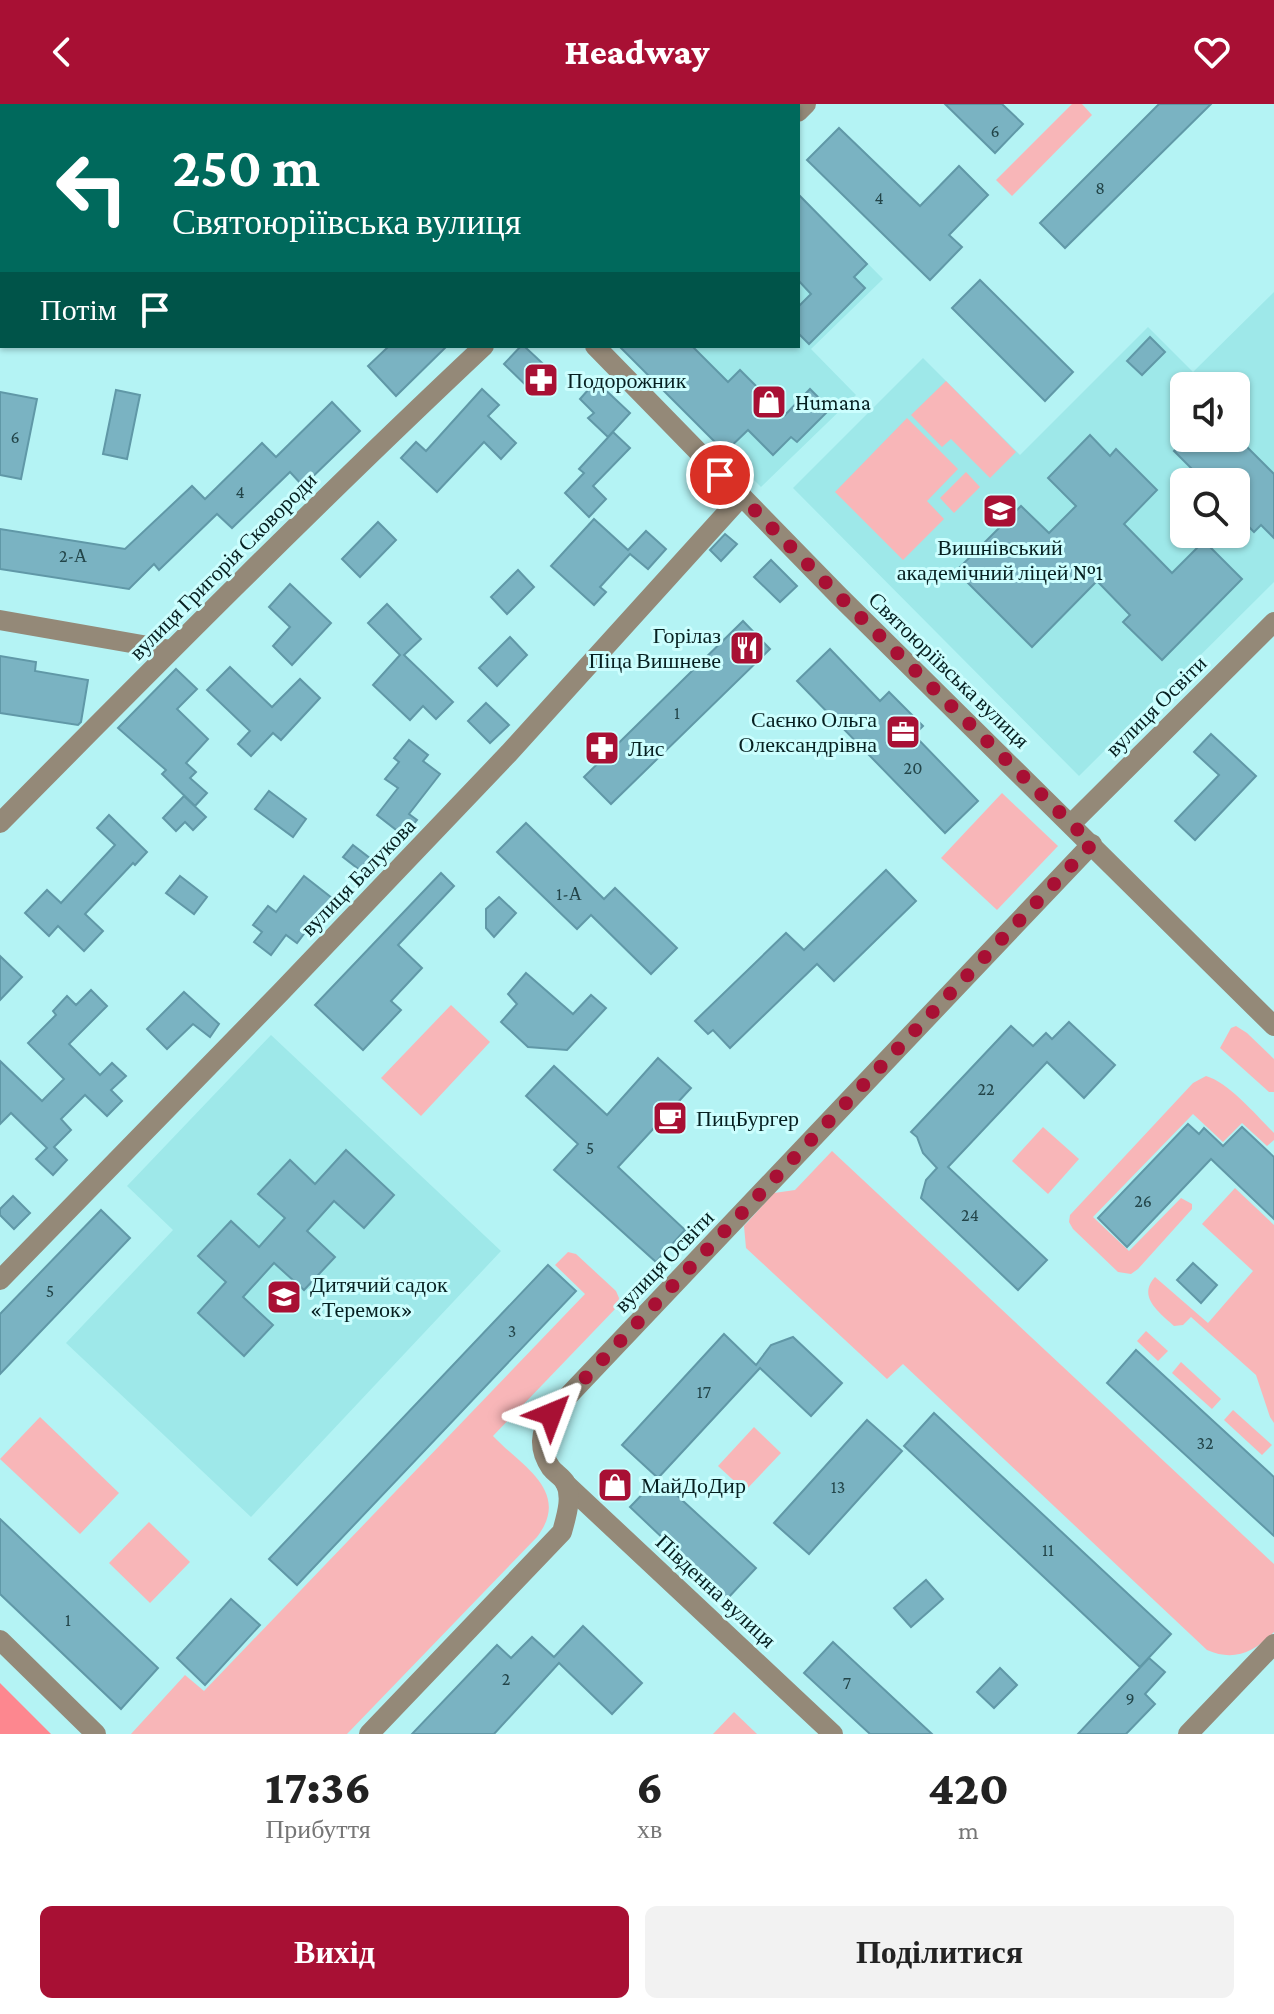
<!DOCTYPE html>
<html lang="uk">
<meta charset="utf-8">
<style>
body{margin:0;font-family:"Crimson Pro",serif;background:#f2f2f2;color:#222;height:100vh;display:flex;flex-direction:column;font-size:30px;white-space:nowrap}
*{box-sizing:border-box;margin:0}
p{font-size:26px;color:#767676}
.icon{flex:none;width:44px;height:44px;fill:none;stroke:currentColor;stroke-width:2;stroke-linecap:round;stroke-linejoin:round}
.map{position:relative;height:1630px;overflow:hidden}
.sheet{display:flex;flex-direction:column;background:#fff;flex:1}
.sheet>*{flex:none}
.banner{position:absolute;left:0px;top:0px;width:800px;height:244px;box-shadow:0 2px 6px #0004;background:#00695c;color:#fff;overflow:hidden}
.buttons{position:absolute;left:1170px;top:268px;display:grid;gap:16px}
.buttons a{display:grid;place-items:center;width:80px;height:80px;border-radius:12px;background:#fff;box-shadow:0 2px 6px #0004;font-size:40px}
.pin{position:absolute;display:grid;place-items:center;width:68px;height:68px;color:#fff;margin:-34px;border:4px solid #fff;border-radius:50%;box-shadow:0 2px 8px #0007}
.me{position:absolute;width:88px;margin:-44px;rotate:44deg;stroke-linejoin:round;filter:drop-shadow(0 0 6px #0008)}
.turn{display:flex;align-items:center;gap:28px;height:168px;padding:0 40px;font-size:36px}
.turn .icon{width:104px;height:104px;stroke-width:2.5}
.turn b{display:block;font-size:56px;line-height:68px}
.then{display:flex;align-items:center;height:76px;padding:0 40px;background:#0003;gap:16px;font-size:30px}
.eta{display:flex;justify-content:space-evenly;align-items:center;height:136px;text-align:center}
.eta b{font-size:48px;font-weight:800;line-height:56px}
.cta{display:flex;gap:16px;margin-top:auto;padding:16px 40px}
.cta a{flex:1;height:92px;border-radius:12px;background:#a81034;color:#fff;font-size:32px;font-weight:800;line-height:92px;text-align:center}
.cta a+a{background:#f2f2f2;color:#222}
header{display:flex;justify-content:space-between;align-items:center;height:104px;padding:0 40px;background:#a81034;color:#fff;font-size:36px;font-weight:800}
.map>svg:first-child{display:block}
.built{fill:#9ee8e9;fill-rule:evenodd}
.green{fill:#f8b6b8}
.forest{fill:#fd878f}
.building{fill:#7ab3c2;stroke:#6098a7;stroke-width:2}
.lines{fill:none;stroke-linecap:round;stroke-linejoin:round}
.minor{stroke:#948978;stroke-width:20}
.route{stroke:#a81034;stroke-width:14;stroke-dasharray:0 25.2}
.labels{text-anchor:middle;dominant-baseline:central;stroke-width:6;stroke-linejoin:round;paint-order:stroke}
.number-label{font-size:18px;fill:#234549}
.poi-label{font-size:22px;fill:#062021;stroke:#ccfefe;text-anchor:start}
.street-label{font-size:22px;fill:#062021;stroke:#ccfefe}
</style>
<header><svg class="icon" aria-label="back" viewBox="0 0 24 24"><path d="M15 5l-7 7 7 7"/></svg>Headway<svg class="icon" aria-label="heart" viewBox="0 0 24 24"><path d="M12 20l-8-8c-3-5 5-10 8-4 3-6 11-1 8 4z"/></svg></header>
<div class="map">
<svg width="1274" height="1630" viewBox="0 0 1274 1630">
<rect width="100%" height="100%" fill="#b4f3f4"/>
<!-- built -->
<g class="built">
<polygon points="798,89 883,175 811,245 856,291 761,383 619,242 798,242"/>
<path d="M1274,188V478L1079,672L793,384L923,254L1020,351L1148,223L1193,268ZM1184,282H1236V334H1184ZM1184,378H1236V430H1184Z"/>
<polygon points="271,931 501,1147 251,1413 66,1239 173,1126 127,1082"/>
</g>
<!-- green -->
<g class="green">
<polygon points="1072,0 1082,0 1092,11 1012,92 996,76"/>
<polygon points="946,277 1016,348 990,374 951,335 942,343 911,311"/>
<polygon points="907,314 958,365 927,397 944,415 903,456 835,388"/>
<polygon points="966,368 980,383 954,409 940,394"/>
<polygon points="1002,689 1058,742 997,806 941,754"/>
<polygon points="451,901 490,938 421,1012 381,974"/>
<polygon points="1236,922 1247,929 1274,955 1274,988 1269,988 1220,944 1231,924"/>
<path d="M1206,972C1228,978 1257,1012 1274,1029V1036L1267,1042L1242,1019L1223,1038L1193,1010L1093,1113L1129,1147L1181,1094L1192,1100V1105L1138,1165L1131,1170L1118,1168L1073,1125L1069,1118L1070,1111L1193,979Z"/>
<polygon points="1043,1023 1079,1055 1048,1090 1012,1057"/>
<path d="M832,1047L1274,1460V1528C1254,1548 1234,1558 1207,1546L903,1260L887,1275L746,1144L744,1122L774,1089L795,1086Z"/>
<path d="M1235,1084L1274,1121V1319L1270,1313L1256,1271L1191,1213L1183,1221L1174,1222C1159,1208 1137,1193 1155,1173L1208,1219L1253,1167L1202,1120Z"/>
<path d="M568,1148L576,1150L616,1187L619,1194L617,1203L493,1332C521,1362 572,1387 537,1433L347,1630H131L185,1571L204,1587L585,1190L555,1161Z"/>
<polygon points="1146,1227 1168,1247 1158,1257 1137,1237"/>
<polygon points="1181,1258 1221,1295 1212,1305 1172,1269"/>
<polygon points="1233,1306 1272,1341 1262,1351 1224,1316"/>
<polygon points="40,1313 119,1389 80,1430 0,1355"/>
<polygon points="754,1323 781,1349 745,1387 718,1362"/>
<polygon points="149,1418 190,1458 150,1499 109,1459"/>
<polygon points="734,1608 757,1630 713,1630"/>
</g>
<!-- forest -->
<polygon class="forest" points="0,1579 51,1630 0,1630"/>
<!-- building -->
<g class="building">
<polygon points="945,0 1002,0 1023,20 995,49"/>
<polygon points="1159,0 1211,0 1065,144 1040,119"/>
<polygon points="839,24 920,102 959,62 988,91 949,131 962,143 930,176 807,56"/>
<polygon points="798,90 867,160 854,173 865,184 809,240 798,229 798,203 811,190 798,176"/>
<polygon points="980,176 1073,268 1045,297 952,204"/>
<polygon points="1150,233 1165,248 1142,271 1127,257"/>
<polygon points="389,242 447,242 396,292 368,262"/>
<polygon points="521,242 524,242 555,271 536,291 504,260"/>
<polygon points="619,242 692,242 728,278 740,266 785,311 810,285 830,305 797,338 791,333 773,351 748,326 725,348"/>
<polygon points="596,277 630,309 608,333 588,314 594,309 580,295"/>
<polygon points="482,285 499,301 488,312 516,339 501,355 484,338 437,388 401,354 416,338 426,347"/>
<polygon points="116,286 140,291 127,355 103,350"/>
<polygon points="0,288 37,295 21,375 0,371"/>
<polygon points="332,298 360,327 303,382 290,368 232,424 217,410 159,466 154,460 129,485 0,465 0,425 125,445 192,382 205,395 262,339 276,353"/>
<polygon points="613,328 630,344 593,382 606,395 589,413 565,389 584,369 579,365"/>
<polygon points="1090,331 1110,352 1116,345 1157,386 1124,420 1172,469 1204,437 1242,475 1162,556 1123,518 1130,511 1097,477 1032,543 956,467 1021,402 1049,429 1076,402 1048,374"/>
<polygon points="1188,334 1238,334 1274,370 1274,434 1261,421 1254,428 1236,410 1236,378 1205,378 1174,347"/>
<polygon points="594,415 628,446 646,427 666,445 648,465 630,450 600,483 606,488 594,501 551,462"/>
<polygon points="378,418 396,436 360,473 342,455"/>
<polygon points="725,430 737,440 721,457 710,446"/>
<polygon points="771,456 797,482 780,498 754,473"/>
<polygon points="518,466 534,483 507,510 491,493"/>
<polygon points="290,480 331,519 292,561 273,542 290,523 269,503"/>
<polygon points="387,500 421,535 404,551 453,598 436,615 423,602 410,616 373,581 400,551 368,519"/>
<polygon points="743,517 770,545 611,700 584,673"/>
<polygon points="510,533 527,551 497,582 479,564"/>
<polygon points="830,545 880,597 889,588 923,622 914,631 978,697 945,729 797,577"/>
<polygon points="0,552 36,558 35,567 88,576 81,618 78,621 0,609"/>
<polygon points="230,563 272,603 300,575 320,594 281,636 273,629 251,652 238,640 250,627 207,586"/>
<polygon points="176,565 197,585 177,605 208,635 186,659 196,668 190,674 207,689 195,702 162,670 166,666 118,624"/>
<polygon points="486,599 509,621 490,639 468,617"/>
<polygon points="1211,630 1256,672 1195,736 1175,717 1219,671 1194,648"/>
<polygon points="409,636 428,651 423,657 440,670 409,710 417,716 404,732 377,711 398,684 385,675 399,658 394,654"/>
<polygon points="269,687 306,715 293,733 255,705"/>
<polygon points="184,692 206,713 193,726 185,718 176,727 163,714"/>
<polygon points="109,711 147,748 135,761 133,759 85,810 103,827 84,847 58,822 49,832 25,809 47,786 61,799 115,741 97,724"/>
<polygon points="526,719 604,795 615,784 677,844 651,870 591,811 577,825 497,748"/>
<polygon points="353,741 371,755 361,767 343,753"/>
<polygon points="886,766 916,797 834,877 817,860 730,944 713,926 708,930 695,917 786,829 804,846"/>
<polygon points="441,769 454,782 398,841 422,864 391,897 401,906 363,946 315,901"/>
<polygon points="180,772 207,793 194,810 166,789"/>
<polygon points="304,772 337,798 322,818 316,814 297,839 286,831 271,851 254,838 262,828 253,821 268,802 276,808"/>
<polygon points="499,793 516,809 494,833 486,824 486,805"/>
<polygon points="0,852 22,873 0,896"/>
<polygon points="526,869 573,910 591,891 606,904 567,946 528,943 501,918 517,900 508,890"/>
<polygon points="91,886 107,902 69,940 100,971 112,959 126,972 111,986 122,997 107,1012 85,991 61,1015 71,1026 54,1043 67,1056 53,1071 36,1055 47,1044 11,1009 0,1020 0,957 42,997 64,975 28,939 56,911 53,907 67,892 76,901"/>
<polygon points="184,888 219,920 210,933 193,920 167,945 147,925"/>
<polygon points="1069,918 1115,961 1084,994 1047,958 948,1063 1047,1156 1018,1186 921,1094 926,1076 937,1064 923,1049 917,1033 911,1028 1011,922 1033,942 1046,929 1052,935"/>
<polygon points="658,954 691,984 618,1063 685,1126 656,1158 554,1066 578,1040 526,992 554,962 607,1011"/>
<polygon points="1188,1020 1199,1030 1204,1024 1223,1042 1242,1023 1274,1053 1274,1115 1211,1055 1127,1143 1098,1114"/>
<polygon points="346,1046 394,1091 364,1124 334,1097 307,1127 335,1153 304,1186 274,1159 243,1193 273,1221 244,1252 198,1209 226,1178 198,1152 231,1117 259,1143 285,1114 258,1090 290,1056 315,1080"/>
<polygon points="13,1092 30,1109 14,1125 0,1111 0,1105"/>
<polygon points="101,1106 130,1134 0,1270 0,1210"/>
<polygon points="1193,1159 1217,1181 1201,1199 1177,1176"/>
<polygon points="548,1161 576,1187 297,1481 269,1455"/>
<polygon points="724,1230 756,1261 771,1241 793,1233 842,1279 811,1312 760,1264 658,1374 622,1341"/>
<polygon points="1136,1246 1274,1373 1274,1432 1107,1279"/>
<polygon points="934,1309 1171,1530 1140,1563 904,1342"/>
<polygon points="867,1316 902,1347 809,1450 774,1419"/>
<polygon points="658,1374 756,1464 727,1495 630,1403"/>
<polygon points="0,1415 158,1564 121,1605 0,1490"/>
<polygon points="926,1476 943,1495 911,1523 894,1504"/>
<polygon points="231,1495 260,1521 205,1581 177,1554"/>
<polygon points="583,1522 642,1579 612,1610 559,1559 494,1630 412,1630 497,1541 511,1554 532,1533 554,1553"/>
<polygon points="833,1538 932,1630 870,1630 804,1569"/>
<polygon points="1149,1554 1165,1568 1145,1590 1155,1600 1126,1630 1078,1630"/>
<polygon points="1000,1564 1017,1581 994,1604 977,1588"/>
</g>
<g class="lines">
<!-- minor -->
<g class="minor">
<polyline points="356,0 358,2"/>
<polyline points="798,8 806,0"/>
<polyline points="0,26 2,15"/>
<polyline points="595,242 839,492 1274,922"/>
<polyline points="0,516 171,546"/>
<path d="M0,719C159,558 319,397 484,242"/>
<polyline points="1071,720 1274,518"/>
<polyline points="0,1176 280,889 509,649 741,393"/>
<polyline points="565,1379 833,1630"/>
<polyline points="0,1536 96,1630"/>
<path d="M369,1630L562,1428C566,1413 573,1393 565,1378C562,1373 555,1369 551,1364C538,1345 540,1329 551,1310L1092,740"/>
<polyline points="1188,1630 1274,1540"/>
</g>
</g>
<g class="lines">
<!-- route -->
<polyline class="route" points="551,1310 1092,740 839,492 720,371"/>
</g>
<!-- icons -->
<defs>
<symbol id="pharmacy-square" viewBox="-11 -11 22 22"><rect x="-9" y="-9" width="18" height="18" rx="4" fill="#a81034" stroke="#ccfefe"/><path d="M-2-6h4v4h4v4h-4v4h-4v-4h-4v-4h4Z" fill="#fff"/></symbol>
<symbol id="shop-square" viewBox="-11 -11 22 22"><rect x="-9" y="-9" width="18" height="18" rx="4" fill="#a81034" stroke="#ccfefe"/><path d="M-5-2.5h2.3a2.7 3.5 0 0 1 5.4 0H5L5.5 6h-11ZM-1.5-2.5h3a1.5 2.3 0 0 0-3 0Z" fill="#fff"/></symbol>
<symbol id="school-square" viewBox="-11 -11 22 22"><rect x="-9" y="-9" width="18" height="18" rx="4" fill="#a81034" stroke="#ccfefe"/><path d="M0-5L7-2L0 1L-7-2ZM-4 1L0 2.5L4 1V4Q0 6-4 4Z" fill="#fff"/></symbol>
<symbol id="restaurant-square" viewBox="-11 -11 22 22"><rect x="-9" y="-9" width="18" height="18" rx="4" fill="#a81034" stroke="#ccfefe"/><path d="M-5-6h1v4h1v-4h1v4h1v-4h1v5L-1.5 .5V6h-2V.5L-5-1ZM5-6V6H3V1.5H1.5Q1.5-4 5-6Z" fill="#fff"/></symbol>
<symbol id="office-square" viewBox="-11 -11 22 22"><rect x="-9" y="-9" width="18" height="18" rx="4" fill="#a81034" stroke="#ccfefe"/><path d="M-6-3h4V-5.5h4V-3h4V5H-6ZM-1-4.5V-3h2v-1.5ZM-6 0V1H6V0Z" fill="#fff"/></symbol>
<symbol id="cafe-square" viewBox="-11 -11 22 22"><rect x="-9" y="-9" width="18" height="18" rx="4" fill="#a81034" stroke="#ccfefe"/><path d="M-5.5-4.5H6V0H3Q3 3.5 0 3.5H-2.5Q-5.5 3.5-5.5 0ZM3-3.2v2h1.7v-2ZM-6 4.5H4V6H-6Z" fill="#fff"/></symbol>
</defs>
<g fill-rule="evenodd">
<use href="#pharmacy-square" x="521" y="256" width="40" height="40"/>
<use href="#shop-square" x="749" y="278" width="40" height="40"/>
<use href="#school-square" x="980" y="387" width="40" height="40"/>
<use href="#restaurant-square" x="727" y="524" width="40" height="40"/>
<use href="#office-square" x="883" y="608" width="40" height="40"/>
<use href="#pharmacy-square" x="582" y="624" width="40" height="40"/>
<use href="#cafe-square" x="650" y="994" width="40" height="40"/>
<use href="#school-square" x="264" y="1173" width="40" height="40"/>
<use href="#shop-square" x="595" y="1361" width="40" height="40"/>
</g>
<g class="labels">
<!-- number labels -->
<g class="number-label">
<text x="995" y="27">6</text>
<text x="1100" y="84">8</text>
<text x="879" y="94">4</text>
<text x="15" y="333">6</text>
<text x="240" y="388">4</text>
<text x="73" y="452">2-А</text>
<text x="677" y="609">1</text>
<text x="913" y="664">20</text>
<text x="569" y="790">1-А</text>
<text x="986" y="985">22</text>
<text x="590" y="1044">5</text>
<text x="1143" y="1097">26</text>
<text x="970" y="1111">24</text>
<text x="50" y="1187">5</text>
<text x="512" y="1227">3</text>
<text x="704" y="1288">17</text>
<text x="1205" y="1339">32</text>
<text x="838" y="1383">13</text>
<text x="1048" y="1446">11</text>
<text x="68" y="1516">1</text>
<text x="506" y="1575">2</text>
<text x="847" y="1579">7</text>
<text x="1130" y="1595">9</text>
</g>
<!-- poi labels -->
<g class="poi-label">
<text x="567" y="276">Подорожник</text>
<text x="795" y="298">Humana</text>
<text x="1000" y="443" text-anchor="middle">Вишнівський<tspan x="1000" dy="25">академічний ліцей №1</tspan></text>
<text x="721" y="531" text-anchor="end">Горілаз<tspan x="721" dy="25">Піца Вишневе</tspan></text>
<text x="877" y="615" text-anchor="end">Саєнко Ольга<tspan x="877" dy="25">Олександрівна</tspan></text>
<text x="628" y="644">Лис</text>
<text x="696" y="1014">ПицБургер</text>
<text x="310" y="1180">Дитячий садок<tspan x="310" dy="25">«Теремок»</tspan></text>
<text x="641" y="1381">МайДоДир</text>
</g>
<!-- street labels -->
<g class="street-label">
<text transform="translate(223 462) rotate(-45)">вулиця Григорія Сковороди</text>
<text transform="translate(949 566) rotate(44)">Святоюріївська вулиця</text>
<text transform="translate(1156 602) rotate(-45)">вулиця Освіти</text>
<text transform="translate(358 773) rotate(-46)">вулиця Балукова</text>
<text transform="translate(664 1157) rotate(-46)">вулиця Освіти</text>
<text transform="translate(716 1487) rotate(43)">Південна вулиця</text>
</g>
</g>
</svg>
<div class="buttons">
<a><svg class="icon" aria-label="sound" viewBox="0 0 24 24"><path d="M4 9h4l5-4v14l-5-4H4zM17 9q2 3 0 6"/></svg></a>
<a><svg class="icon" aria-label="search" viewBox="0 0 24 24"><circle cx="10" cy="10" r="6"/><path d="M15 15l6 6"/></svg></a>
</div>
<div class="pin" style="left:720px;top:371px;background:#d93025"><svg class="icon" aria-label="arrive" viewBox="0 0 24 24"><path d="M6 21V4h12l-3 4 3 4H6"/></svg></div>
<svg class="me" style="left:551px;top:1310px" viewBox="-20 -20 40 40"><path d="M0-17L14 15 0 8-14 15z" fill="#a81034" stroke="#fff" stroke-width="4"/></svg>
<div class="banner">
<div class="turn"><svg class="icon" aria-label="left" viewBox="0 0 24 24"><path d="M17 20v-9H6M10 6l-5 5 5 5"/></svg><div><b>250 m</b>Святоюріївська вулиця</div></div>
<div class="then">Потім<svg class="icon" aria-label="arrive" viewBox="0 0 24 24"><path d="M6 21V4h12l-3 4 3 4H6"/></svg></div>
</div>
</div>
<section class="sheet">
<div class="eta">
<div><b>17:36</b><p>Прибуття</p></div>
<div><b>6</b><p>хв</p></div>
<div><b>420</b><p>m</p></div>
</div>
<div class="cta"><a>Вихід</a><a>Поділитися</a></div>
</section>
